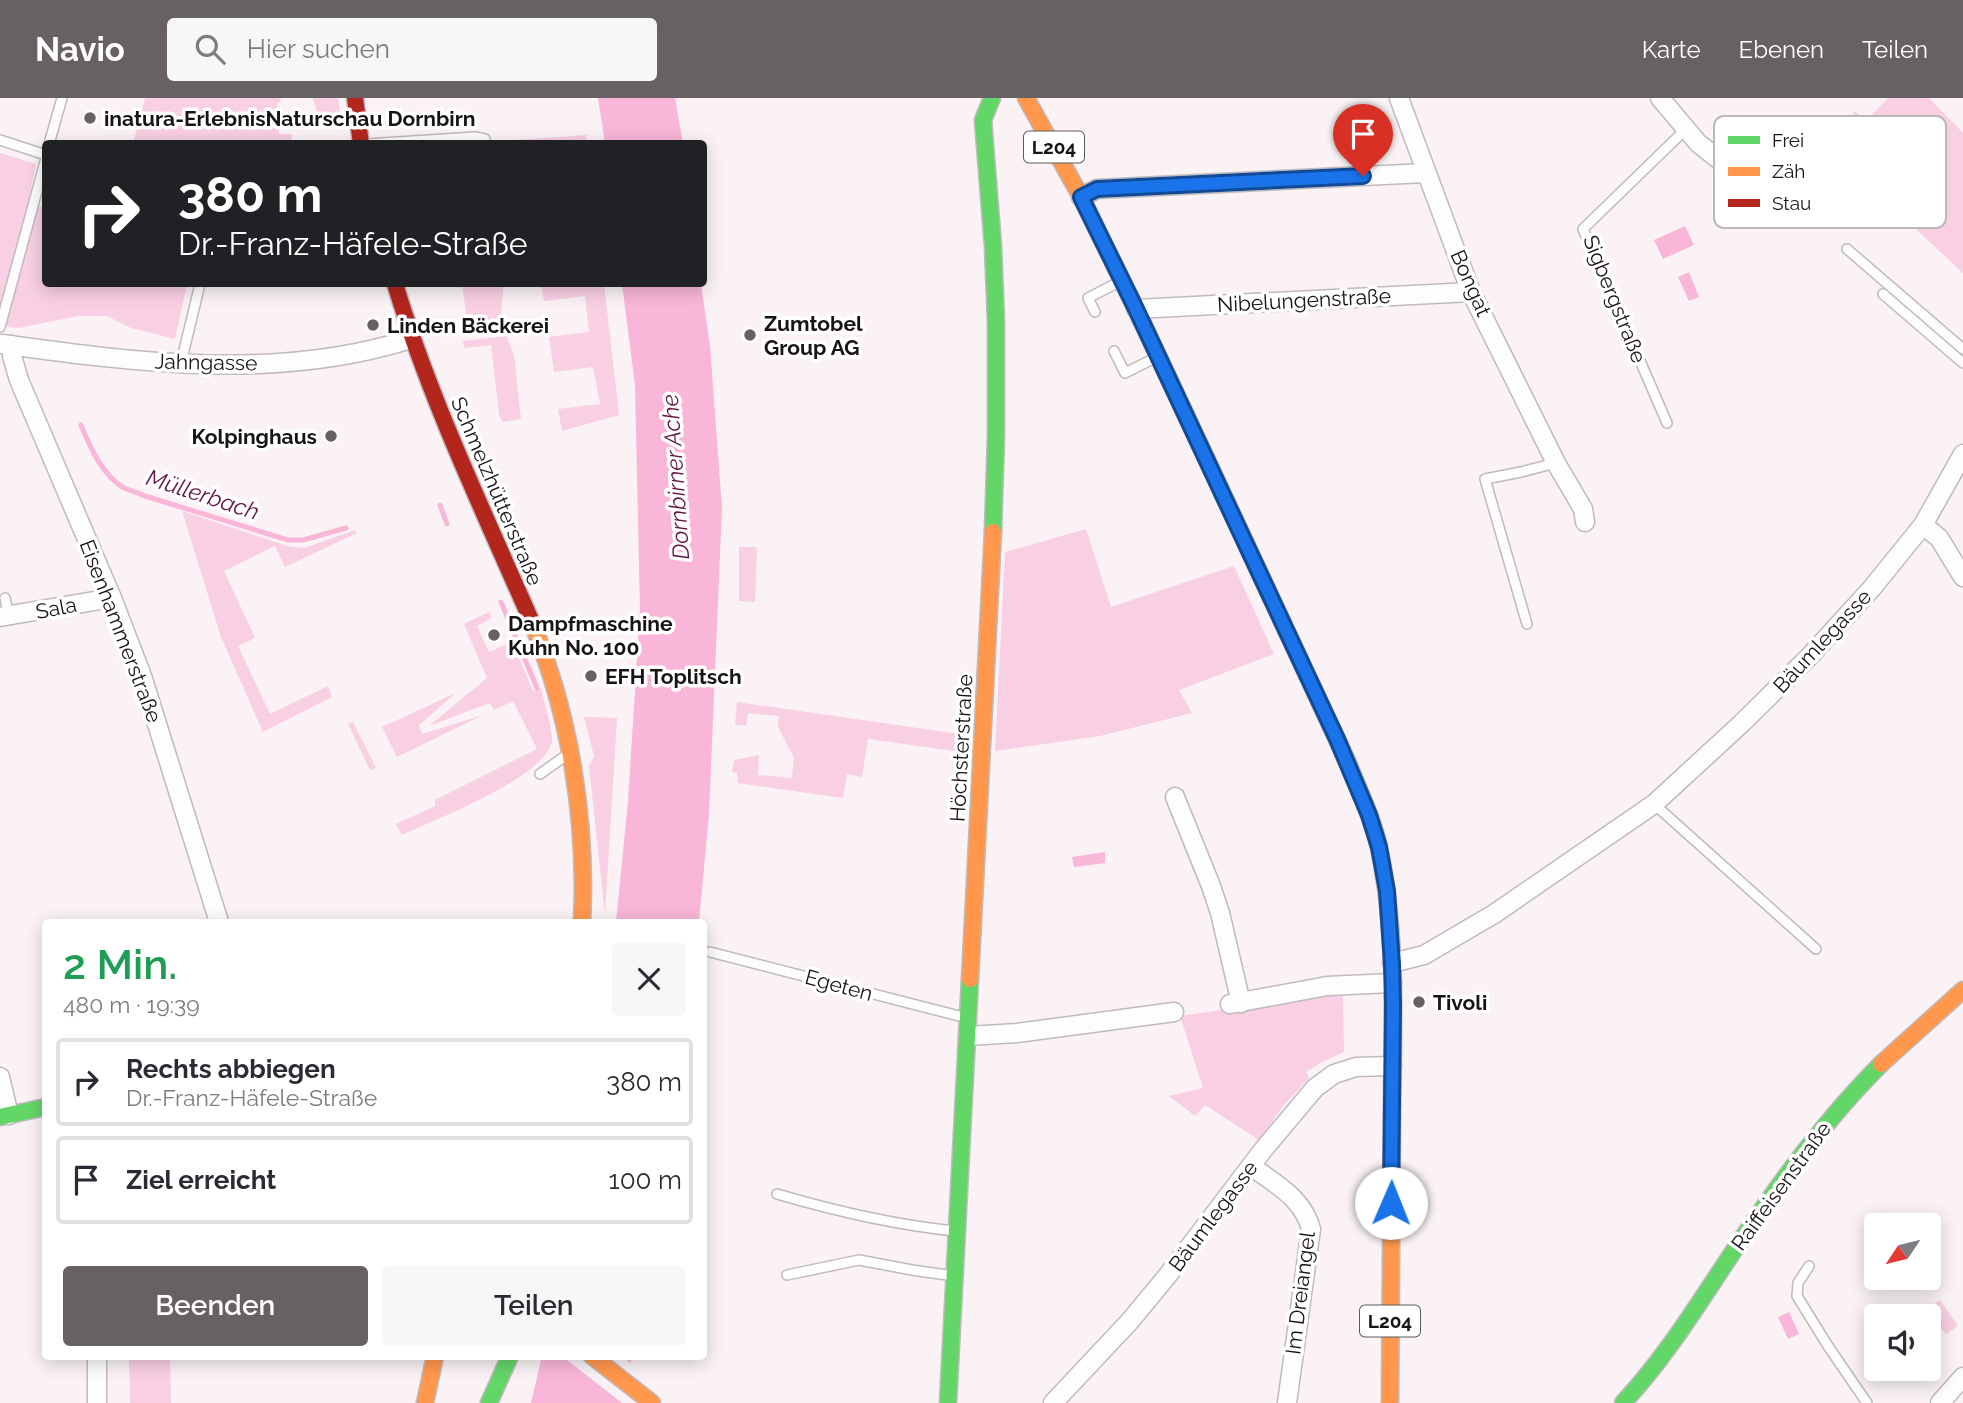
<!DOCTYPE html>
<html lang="de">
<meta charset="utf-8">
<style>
body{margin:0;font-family:Raleway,sans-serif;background:#f7f7f7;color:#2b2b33;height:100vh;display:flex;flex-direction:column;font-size:26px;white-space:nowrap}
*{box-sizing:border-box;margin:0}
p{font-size:23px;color:#7c7c81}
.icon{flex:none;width:38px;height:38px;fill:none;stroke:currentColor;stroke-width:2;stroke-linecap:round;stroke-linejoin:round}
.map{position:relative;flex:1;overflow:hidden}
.details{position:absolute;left:42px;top:821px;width:665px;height:441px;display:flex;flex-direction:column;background:#fff;border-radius:7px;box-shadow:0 4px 18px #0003}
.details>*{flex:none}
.guide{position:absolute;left:42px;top:42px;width:665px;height:147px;border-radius:7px;box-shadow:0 4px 18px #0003;background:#202124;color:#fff;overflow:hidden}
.needle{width:46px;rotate:235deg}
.buttons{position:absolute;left:1864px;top:1115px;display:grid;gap:14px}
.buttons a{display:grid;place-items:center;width:77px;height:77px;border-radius:7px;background:#fff;box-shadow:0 4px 18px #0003;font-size:35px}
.pin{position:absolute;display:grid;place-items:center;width:60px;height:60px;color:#fff;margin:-72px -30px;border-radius:50% 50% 50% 0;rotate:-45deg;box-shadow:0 0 7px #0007}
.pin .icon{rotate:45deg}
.me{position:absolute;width:77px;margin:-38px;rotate:1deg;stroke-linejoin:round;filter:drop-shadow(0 0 5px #0008)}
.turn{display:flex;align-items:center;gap:24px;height:147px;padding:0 21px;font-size:32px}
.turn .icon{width:91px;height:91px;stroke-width:2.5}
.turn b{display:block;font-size:49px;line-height:60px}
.round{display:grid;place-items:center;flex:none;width:74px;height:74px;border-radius:7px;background:#f7f7f7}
.headline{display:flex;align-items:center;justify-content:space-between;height:119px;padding:0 21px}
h1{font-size:42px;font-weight:600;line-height:52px;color:#1e9e55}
.cta{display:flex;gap:14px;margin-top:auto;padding:14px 21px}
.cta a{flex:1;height:80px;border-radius:7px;background:#676163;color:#fff;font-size:28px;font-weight:600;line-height:80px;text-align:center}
.cta a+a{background:#f7f7f7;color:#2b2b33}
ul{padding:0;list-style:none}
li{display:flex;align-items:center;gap:21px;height:88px;margin:0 14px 10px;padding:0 7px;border:4px solid #e1e1e2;border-radius:7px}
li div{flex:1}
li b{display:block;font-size:26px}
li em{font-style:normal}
header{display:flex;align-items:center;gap:42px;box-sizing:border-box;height:98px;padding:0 35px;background:#676163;color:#fff}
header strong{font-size:33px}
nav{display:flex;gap:38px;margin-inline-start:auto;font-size:24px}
.search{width:490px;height:63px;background:#f7f7f7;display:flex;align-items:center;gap:18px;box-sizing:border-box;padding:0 24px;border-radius:7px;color:#7c7c81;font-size:26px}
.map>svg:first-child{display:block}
.green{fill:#f9cfe3}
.water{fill:#f9b6d8}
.pier{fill:#faf2f5}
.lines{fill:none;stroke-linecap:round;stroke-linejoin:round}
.stream{stroke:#f9b6d8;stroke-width:5}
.lane-casing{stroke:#c1babd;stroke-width:12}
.street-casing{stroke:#c1babd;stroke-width:21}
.fast-casing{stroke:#c1babd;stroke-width:19}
.slow-casing{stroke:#c1babd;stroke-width:19}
.jam-casing{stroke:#c1babd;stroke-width:19}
.lane{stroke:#fefdfe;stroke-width:9}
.street{stroke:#fefdfe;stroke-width:18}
.fast{stroke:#63d668;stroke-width:16}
.slow{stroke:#ff974d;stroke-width:16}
.jam{stroke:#b3261e;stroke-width:16}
.route-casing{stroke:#114b97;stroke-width:18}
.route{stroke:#1a73e8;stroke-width:12}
.poi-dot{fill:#676163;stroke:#fff;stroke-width:2.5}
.labels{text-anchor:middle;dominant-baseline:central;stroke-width:7;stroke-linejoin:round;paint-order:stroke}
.shield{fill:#fff;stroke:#5d5a5b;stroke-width:2}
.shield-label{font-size:19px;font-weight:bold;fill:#181315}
.poi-label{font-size:21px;font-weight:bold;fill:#181315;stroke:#fff;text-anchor:start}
.street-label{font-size:21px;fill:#181315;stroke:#fff}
.water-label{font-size:23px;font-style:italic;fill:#651645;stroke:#fff}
.key{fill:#fff;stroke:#bab8b9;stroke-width:2}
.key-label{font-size:19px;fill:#181315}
</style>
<header>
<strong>Navio</strong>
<div class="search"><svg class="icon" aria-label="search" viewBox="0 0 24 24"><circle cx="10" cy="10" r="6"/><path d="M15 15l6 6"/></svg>Hier suchen</div>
<nav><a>Karte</a><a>Ebenen</a><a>Teilen</a></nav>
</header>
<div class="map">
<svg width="1963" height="1305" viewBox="0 0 1963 1305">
<rect width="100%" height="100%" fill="#faf2f5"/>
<!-- green -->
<g class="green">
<polygon points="145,0 280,0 281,4 277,5 279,36 292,36 291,45 133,45"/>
<polygon points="313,0 338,0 341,22 328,21 317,14"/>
<polygon points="1888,0 1929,0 1963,35 1963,175 1831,52 1855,13 1866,23"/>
<polygon points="586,37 587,45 518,46 517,42"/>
<polygon points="0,55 36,66 28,105 45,110 46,186 187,186 175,241 131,230 107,218 78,218 19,230 0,228"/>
<polygon points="462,186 504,186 501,214 503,231 469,237"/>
<polygon points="541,186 604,186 619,317 562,333 558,311 600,306 593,269 554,274 549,239 589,234 585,198 544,203"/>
<polygon points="506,238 514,257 521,321 502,324 499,316 491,247 464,250 463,243"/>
<polygon points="182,413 291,449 304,450 355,432 357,435 285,469 275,448 224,473 255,540 238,548 270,616 328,588 332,599 263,634 221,539"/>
<polygon points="1086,431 1111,509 1234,468 1274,556 1179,592 1192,615 1100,638 995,653 1005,454"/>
<polygon points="739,449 757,449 755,504 739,503"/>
<path d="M489,514L492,520L477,528L489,554L512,544L533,593L541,590C543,600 553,633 552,642C548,679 434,722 402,737L396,726L435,708V702L537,651L513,603L494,612L490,605L429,628L487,580L464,526Z"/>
<polygon points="456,595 419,627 422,636 483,617 397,659 382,629"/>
<polygon points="737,604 966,637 965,664 952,671 954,653 868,641 862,679 847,676 843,700 738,685 737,675 732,674 734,662 759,657 758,677 792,680 794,660 778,629 779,618 748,615 746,628 735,627"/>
<polygon points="584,619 617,620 605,816 589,668 594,658"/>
<polygon points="353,624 376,670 370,672 348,626"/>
<polygon points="1343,894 1344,954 1322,964 1306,974 1309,980 1283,1008 1259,1042 1205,1007 1195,1018 1169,998 1203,990 1180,918"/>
<polygon points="1940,1202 1958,1228 1946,1236 1938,1227 1929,1233 1928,1218 1917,1218"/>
<polygon points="129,1258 170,1258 171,1305 130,1305"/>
</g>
<!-- water -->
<g class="water">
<polygon points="598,0 675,0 683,45 605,45"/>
<polygon points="1685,128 1694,147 1663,161 1654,142"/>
<polygon points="1689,174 1699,199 1689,203 1678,179"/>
<polygon points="622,186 701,186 710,248 722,410 709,716 699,824 616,824 628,703 640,513 635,287"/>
<polygon points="1105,754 1105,765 1074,769 1072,759"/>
<polygon points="1789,1214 1799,1236 1788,1241 1778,1219"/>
<polygon points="542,1258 632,1258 623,1305 531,1305"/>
</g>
<!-- pier -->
<polygon class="pier" points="562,1258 622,1258 634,1268 626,1305 622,1305"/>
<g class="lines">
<!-- stream -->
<g class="stream">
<path d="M81,327C90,349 102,377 124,390C131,393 139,395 145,398L288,442H303L346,430"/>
<polyline points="440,407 447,426"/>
<polyline points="501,504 537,590"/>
</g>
<defs>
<g id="lane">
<polyline points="0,42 46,57"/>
<polyline points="49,46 62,0"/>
<polyline points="367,46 475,39 485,41"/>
<polyline points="1847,151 1963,251"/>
<polyline points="1883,196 1963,265"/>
<polyline points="1095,214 1088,200 1121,183"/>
<polyline points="0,229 46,60"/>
<polyline points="1114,253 1125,275 1155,260"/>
<polyline points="181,265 200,186"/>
<polyline points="1667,325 1583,131 1686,31"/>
<polyline points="5,500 9,518"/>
<polyline points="1527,526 1485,381 1521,374 1556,365"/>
<polyline points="540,676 568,656"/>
<polyline points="1654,706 1816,851"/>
<polyline points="710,854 967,920"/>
<path d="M777,1096C835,1113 895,1127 955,1133"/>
<polyline points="1809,1168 1798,1185 1797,1198 1828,1248 1867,1305"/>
<polyline points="787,1177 859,1162 912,1172 954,1178"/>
</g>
<g id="street">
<polyline points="1399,0 1471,194 1556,365 1583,411 1585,424"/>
<polyline points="1660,0 1698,45 1767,100"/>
<polyline points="1081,99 1097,91 1426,75"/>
<polyline points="1136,211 1471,194"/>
<path d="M2,246C138,265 278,283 411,241"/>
<polyline points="12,247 12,258 19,282 112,500 142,578 219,824"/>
<polyline points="1923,427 1939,440 1963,479"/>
<polyline points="0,519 112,500"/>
<polyline points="1175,699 1211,788 1220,815 1241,905"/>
<polyline points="1392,865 1424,857 1494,816 1654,706 1742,625 1808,560 1872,490 1923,427 1963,356"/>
<polyline points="1230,906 1327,888 1392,885"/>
<polyline points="968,938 1017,935 1174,914"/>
<polyline points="0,979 9,1017"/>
<path d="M1251,1068C1275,1086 1303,1100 1311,1131L1287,1305"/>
<polyline points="97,1258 97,1305"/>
<polyline points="1053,1305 1130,1223 1168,1177 1263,1052 1315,990 1334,976 1356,969 1392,968"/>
<polyline points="1940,1305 1963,1279"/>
</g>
<g id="fast">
<polyline points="992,0 983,22 993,148 996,224 996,338 993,434"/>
<path d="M1206,360L1348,665C1359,693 1373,721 1379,750C1397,834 1393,922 1392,1007"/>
<polyline points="0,1019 46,1009"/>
<polyline points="489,1305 510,1258"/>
<polyline points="948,1305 970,881"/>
<path d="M1623,1305C1666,1259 1698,1206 1733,1154C1778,1087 1824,1023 1881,966"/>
</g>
<g id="slow">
<polyline points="1026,0 1081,99 1136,211 1206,360"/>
<path d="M530,520C570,615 587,721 582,824"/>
<polyline points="970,881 993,434"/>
<polyline points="1881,966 1963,892"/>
<polyline points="592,1258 652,1305"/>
<polyline points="425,1305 435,1258"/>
<polyline points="1390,1305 1392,1007"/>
</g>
<g id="jam">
<polyline points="355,0 361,46"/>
<path d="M395,186C430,301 482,410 530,520"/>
</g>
</defs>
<!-- lane casing -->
<use href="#lane" class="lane-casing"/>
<!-- street casing -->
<use href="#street" class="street-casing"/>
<!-- fast casing -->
<use href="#fast" class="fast-casing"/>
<!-- slow casing -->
<use href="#slow" class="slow-casing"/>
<!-- jam casing -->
<use href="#jam" class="jam-casing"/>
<!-- lane -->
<use href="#lane" class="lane"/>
<!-- street -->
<use href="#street" class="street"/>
<!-- fast -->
<use href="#fast" class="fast"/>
<!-- slow -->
<use href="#slow" class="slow"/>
<!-- jam -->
<use href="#jam" class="jam"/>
</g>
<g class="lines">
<defs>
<polyline id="route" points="1363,78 1097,91 1081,99 1136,211 1337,641 1369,717 1379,749 1387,793 1392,866 1393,906 1391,1105"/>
</defs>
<!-- route casing -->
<use href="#route" class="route-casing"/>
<!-- route -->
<use href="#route" class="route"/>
</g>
<!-- markers -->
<g class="poi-dot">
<circle cx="90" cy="20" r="7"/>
<circle cx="373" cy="227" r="7"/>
<circle cx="750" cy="237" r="7"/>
<circle cx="331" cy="338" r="7"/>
<circle cx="494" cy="537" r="7"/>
<circle cx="591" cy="578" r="7"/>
<circle cx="1419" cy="904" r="7"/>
</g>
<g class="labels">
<!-- shield labels -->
<g class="shield">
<rect x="1024" y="33.5" width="60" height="31" rx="5"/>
<rect x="1360" y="1207.5" width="60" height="31" rx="5"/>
</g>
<g class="shield-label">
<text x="1054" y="49">L204</text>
<text x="1390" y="1223">L204</text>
</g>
<!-- poi labels -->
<g class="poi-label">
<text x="104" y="20">inatura-ErlebnisNaturschau Dornbirn</text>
<text x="764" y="225">Zumtobel<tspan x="764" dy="24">Group AG</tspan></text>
<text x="387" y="227">Linden Bäckerei</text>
<text x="317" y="338" text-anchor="end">Kolpinghaus</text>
<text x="508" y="525">Dampfmaschine<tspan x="508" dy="24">Kuhn No. 100</tspan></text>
<text x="605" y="578">EFH Toplitsch</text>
<text x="1433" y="904">Tivoli</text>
</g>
<!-- street labels -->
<g class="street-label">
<text transform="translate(1471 185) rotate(66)">Bongat</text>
<text transform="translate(1615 201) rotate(68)">Sigbergstraße</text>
<text transform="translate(1304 202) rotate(-3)">Nibelungenstraße</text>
<text transform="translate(206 264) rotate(1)">Jahngasse</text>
<text transform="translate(497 393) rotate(67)">Schmelzhütterstraße</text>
<text transform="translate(56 510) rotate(-11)">Sala</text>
<text transform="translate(121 533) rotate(69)">Eisenhammerstraße</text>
<text transform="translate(1822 543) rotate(-47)">Bäumlegasse</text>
<text transform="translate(961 650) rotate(-87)">Höchsterstraße</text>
<text transform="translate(839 887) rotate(15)">Egeten</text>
<text transform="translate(1781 1088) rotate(-54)">Raiffeisenstraße</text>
<text transform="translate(1213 1118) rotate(-53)">Bäumlegasse</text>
<text transform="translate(1300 1195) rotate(-83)">Im Dreiangel</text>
</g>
<!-- water labels -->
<g class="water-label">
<text transform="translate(675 379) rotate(-94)">Dornbirner Ache</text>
<text transform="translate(203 396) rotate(18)">Müllerbach</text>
</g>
</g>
<!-- legend -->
<rect x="1714" y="18" width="232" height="112" rx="10" class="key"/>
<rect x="1728" y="38" width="32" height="8" fill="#63d668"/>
<rect x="1728" y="69" width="32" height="9" fill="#ff974d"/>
<rect x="1728" y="101" width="32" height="8" fill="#b3261e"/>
<g class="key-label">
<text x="1772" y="49">Frei</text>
<text x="1772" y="80">Zäh</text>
<text x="1772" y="112">Stau</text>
</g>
</svg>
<div class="buttons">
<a><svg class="needle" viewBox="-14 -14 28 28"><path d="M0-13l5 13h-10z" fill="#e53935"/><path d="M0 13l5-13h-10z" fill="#7c7c81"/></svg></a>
<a><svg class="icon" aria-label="sound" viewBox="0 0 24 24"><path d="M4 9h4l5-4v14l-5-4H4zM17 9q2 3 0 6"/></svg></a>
</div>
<div class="pin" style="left:1363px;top:78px;background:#d93025"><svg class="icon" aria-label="arrive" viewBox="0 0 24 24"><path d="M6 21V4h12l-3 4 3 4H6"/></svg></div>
<svg class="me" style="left:1391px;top:1105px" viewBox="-20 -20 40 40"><circle r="19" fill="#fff"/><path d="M0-13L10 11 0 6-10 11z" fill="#1a73e8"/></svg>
<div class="guide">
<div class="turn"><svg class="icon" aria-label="right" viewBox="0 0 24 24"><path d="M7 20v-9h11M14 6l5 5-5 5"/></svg><div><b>380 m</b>Dr.-Franz-Häfele-Straße</div></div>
</div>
<section class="details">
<div class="headline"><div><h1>2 Min.</h1><p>480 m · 19:39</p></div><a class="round"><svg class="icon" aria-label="close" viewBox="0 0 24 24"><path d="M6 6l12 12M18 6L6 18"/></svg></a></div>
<ul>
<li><svg class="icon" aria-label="right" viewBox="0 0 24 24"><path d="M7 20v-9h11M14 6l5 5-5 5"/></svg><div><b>Rechts abbiegen</b><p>Dr.-Franz-Häfele-Straße</p></div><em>380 m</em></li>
<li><svg class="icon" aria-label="arrive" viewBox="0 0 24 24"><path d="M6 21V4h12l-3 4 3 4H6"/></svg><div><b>Ziel erreicht</b></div><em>100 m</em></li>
</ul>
<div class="cta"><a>Beenden</a><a>Teilen</a></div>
</section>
</div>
